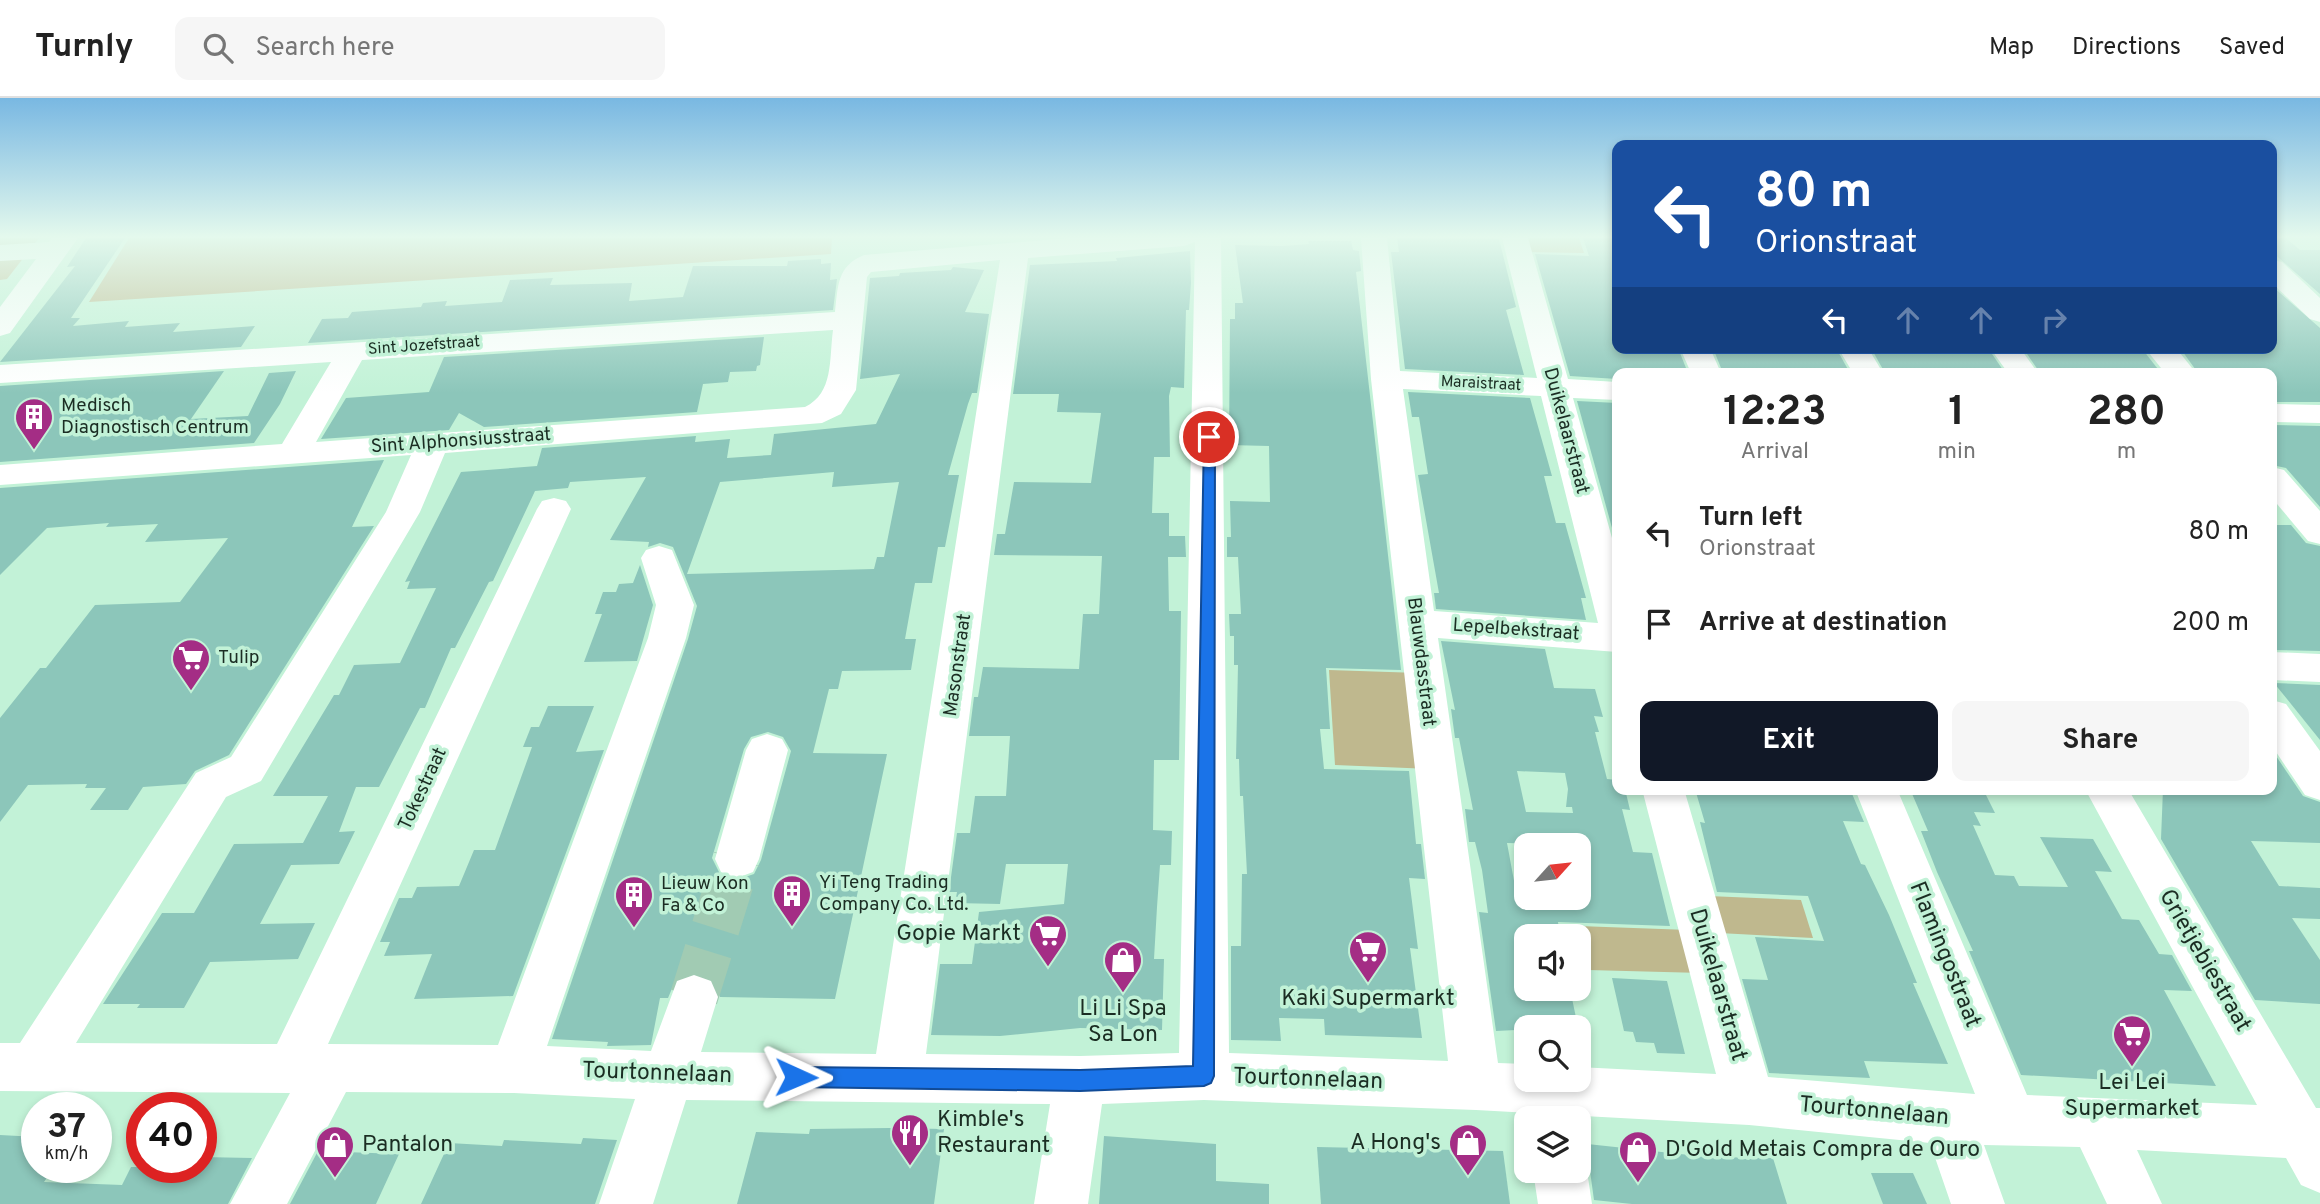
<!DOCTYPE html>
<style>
body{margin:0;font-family:Overpass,sans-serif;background:#f6f6f6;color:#222;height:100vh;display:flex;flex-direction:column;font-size:26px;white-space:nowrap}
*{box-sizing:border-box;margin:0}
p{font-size:23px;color:#767676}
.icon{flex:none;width:38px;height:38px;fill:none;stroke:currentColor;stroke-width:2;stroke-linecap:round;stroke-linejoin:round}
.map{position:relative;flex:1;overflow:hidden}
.panel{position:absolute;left:1612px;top:270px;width:665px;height:427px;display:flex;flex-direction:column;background:#fff;border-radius:14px;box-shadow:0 4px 10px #0003}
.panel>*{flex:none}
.hud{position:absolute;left:1612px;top:42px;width:665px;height:214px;border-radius:14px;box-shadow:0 4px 10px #0003;background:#1a4fa0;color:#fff;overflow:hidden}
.needle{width:46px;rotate:63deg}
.controls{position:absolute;left:1514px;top:735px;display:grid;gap:14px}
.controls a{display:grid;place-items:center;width:77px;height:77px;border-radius:14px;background:#fff;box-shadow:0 4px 10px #0003;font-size:35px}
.speed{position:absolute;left:21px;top:994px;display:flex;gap:14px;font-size:35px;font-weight:700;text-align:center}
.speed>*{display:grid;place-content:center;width:91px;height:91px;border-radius:50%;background:#fff;box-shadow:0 4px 10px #0003;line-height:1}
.speed small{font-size:18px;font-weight:400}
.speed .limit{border:10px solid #d22;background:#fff;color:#111}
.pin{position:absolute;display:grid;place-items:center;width:60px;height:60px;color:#fff;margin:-30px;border:4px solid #fff;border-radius:50%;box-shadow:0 2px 7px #0007}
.me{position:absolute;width:77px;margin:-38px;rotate:91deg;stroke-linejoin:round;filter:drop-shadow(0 0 5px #0008)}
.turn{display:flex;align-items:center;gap:24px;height:147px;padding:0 28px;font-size:32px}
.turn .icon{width:91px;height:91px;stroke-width:2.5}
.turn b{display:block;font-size:49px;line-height:60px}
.lanes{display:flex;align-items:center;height:66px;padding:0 28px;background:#0003;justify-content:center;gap:35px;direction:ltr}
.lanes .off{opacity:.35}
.eta{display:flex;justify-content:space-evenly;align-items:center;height:119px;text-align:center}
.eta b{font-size:42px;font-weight:700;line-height:49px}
.cta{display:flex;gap:14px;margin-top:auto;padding:14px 28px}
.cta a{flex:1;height:80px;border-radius:14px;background:#111827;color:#fff;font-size:28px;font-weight:700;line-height:80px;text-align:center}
.cta a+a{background:#f6f6f6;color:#222}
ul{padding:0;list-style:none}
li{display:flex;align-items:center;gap:21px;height:91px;padding:0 28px}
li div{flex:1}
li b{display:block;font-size:26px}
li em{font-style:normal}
header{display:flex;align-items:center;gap:42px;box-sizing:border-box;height:98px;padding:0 35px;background:#fff;border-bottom:2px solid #e0e0e0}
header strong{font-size:33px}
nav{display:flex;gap:38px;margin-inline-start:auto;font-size:24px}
.search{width:490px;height:63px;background:#f6f6f6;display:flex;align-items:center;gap:18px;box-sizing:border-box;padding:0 24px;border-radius:14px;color:#767676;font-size:26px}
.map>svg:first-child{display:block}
.green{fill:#bfb88e}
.building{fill:#8cc6ba;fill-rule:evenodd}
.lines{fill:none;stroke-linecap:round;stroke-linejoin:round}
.minor-tunnel{stroke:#a1cbb3;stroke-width:48;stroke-dasharray:48 24;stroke-linecap:butt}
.minor{fill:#fff;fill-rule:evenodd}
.route{fill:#1a73e8;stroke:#114b97;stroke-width:2}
.labels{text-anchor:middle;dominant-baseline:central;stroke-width:7;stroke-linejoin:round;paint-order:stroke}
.far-street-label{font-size:16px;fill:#1b2d23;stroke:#c2f2d7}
.poi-label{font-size:19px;fill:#1b2d23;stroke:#c2f2d7;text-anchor:start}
.street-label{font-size:19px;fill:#1b2d23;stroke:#c2f2d7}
.near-poi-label{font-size:23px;fill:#1b2d23;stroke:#c2f2d7}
.near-street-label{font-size:23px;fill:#1b2d23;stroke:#c2f2d7}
</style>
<header>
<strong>Turnly</strong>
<div class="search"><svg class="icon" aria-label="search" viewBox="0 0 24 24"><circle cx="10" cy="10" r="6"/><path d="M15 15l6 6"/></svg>Search here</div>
<nav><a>Map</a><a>Directions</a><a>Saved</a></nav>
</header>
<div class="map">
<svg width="2320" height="1106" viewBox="0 0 2320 1106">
<rect width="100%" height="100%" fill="#c2f2d7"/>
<!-- green -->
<g class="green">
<polygon points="0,140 39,140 7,181 0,182"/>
<polygon points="129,140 832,140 831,156 89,204"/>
<polygon points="1520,140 1579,140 1584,155 1524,154"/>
<polygon points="1329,572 1419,575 1431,671 1335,667"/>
<polygon points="1708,798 1801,802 1813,840 1719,835"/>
<polygon points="1578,828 1689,832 1702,875 1588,872"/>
</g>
<!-- building -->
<g class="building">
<polygon points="86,140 125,140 71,220 80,220 73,228 129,223 125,229 180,225 173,234 255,228 241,249 0,264 75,168 67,169"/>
<polygon points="1397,140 1499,141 1516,209 1506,212 1524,277 1405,271 1391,154 1399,154"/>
<polygon points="1583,140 1617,140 1617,250 1678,250 1688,275 1617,275 1617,281 1570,278 1535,156 1589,158"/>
<polygon points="2272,140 2286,140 2300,152 2320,152 2320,196 2272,154"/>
<polygon points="1308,143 1351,143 1353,152 1359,153 1361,173 1356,174 1401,572 1326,570 1330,631 1320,631 1324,671 1409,673 1416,746 1421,746 1425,781 1409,780 1418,851 1410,850 1422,940 1325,937 1324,921 1279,920 1281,943 1231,942 1231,848 1241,848 1242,776 1247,776 1243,698 1240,698 1239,661 1236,661 1238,567 1234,567 1234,538 1230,538 1229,516 1241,516 1238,459 1227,459 1227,439 1231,439 1230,403 1270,404 1269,348 1229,347 1230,221 1235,221 1235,205 1243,205 1235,147 1283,148 1309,146"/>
<polygon points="1190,153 1191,185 1189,212 1186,212 1184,290 1171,289 1169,298 1170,359 1154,359 1152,415 1169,415 1169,438 1185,438 1186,459 1168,459 1169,513 1181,513 1179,662 1154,662 1153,732 1172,733 1171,767 1160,767 1157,809 1154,861 1164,861 1162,932 1080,930 1000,938 931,937 940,866 972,866 979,814 1064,806 1068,766 1006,766 1000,806 955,805 957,794 949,794 957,735 970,735 975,698 1006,698 1010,638 969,638 974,599 978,599 983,569 1079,571 1083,516 1099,516 1102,458 994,457 997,436 1005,436 1014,384 1091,385 1101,315 1057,314 1059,296 1013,296 1030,167 1117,163 1116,160"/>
<polygon points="821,161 821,166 831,165 830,182 837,181 833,212 308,245 322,221 348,220 352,214 421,209 423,205 447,203 445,208 502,204 510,182 553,180 550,187 632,185 629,203 683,199 693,168 787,168 788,163"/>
<path d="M953,169L984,172L965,214L989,216L977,295H972L968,306L948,377H959L945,449H938L932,485H915L905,541H916L911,572L842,573L838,591H829L813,655L887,656L835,901L720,899L712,881L693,875L676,881L668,900H660L651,947L607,948L608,944L552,941L688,541L697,508L673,449L660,445L648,449L649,444L610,442L646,379L570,384L568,390L535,393L493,483L489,484L455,550H451L425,610H420L379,689H356L339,734L355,733L339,766L291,767L260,826L315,825L298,861L210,864L184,910H137L140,906H103L162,815H194L234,746L303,745L328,698H273L334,597H339L354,567L400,565L436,490L407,491L410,483L405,484L461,374L537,368L542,350L696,338L695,344L730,341L727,360L771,357L774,336L876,326L900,276L860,281L870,180L899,178L900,175L951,172ZM834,374L832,389L899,384L884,459H877L874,471L687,476L720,384ZM768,634L783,639L791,653L761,762L754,776L736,782L720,776L712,760L744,651L751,639Z"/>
<polygon points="2272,188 2320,230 2320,304 2272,304 2272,275 2198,275 2180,250 2272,250"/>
<polygon points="764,239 760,267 757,268 756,273 730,274 728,284 703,286 697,314 484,329 459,315 449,332 321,341 346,300 429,294 444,259"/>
<polygon points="1713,250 1836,250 1850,275 1723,275"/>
<polygon points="1871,250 1988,250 2005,275 1885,275"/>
<polygon points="2023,250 2143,252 2161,275 2040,275"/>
<polygon points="224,273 191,321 248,318 269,275 296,273 280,306 254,345 0,364 0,288"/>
<polygon points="1408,294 1530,300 1552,378 1544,378 1556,425 1565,425 1586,500 1581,500 1586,522 1436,511 1434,495 1439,495 1418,377 1428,376 1419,319 1412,319"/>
<polygon points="1577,303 1617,305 1617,448"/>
<polygon points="2272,327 2320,328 2320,409 2286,370 2272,367 2272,332 2276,332"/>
<polygon points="384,362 352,429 374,428 229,657 195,673 186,686 143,689 128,712 90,712 106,690 85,690 87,686 28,687 0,724 0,620 40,570 46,570 95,507 180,504 228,440 145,444 158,426 106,429 109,425 47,430 0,477 0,390"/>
<polygon points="2272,427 2291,427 2306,445 2320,448 2320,553 2272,552"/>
<polygon points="640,467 653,507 637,563 584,564 602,516 595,516 603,494 616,494 619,486 633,485"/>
<path d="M1441,543L1545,551L1554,590L1595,591L1603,619L1594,618L1599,634H1595L1607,681L1617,682V691H1625L1630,712L1622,711L1633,754L1652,755L1670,828L1558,824L1560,838H1526V891H1570L1578,929L1496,933L1479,814L1488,815L1482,772L1475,744H1469L1465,711L1473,712L1459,640H1455L1451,611L1455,612ZM1517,673L1565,675L1568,691L1566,709H1572L1573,715L1526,714ZM1507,745L1578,747V800H1574L1575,802L1517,799Z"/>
<polygon points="2274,585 2320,587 2320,642"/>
<polygon points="548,608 594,608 576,654 604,652 513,898 414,901 432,856 384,858 390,844 380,844 399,800 412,800 417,789 459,788 474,752 495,752 532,649 523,649 531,629 539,629"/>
<polygon points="2272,652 2303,698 2320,704 2320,745 2251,743 2279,788 2320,790 2320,821 2292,820 2320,862 2320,906 2255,902 2161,741 2163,691 2272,691"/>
<polygon points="1695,691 1850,691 1864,724 1843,723 1861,766 1865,767 1889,817 1917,885 1913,885 1948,966 1864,963 1870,980 1769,975 1742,881 1768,882 1755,839 1824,843 1808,798 1717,794 1700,724 1705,725"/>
<polygon points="1910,691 1983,691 1995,715 1974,714 1981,728 1973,727 1995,777 2014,778 2019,788 2068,789 2040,739 2093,741 2112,774 2095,773 2122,821 2139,822 2159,856 2172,857 2192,893 2164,892 2216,988 2021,977 1969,853 1973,853 1937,774 1921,733 1928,733"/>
<polygon points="1612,880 1667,883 1685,956 1657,955 1654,945 1636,944 1633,934 1624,933"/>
<polygon points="889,1030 944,1031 934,1106 737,1106 756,1034 809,1036 810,1031"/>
<polygon points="0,1037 37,1039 37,1069 54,1069 44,1084 122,1087 131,1069 201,1069 201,1059 252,1060 228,1106 0,1106"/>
<polygon points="1104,1038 1216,1046 1216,1083 1269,1086 1269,1106 1099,1106"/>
<polygon points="583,1040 617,1042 595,1106 421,1106 449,1045 502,1048 504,1042 581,1046"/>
<polygon points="1578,1045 1708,1059 1773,1060 1787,1106 1632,1106 1594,1102 1590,1073 1578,1051"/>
<polygon points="1317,1049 1503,1053 1510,1106 1321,1106"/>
<polygon points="318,1053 399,1056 376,1106 290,1106"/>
<polygon points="1871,1075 1913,1075 1927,1106 1883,1106"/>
</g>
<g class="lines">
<!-- minor-tunnel -->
<polyline class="minor-tunnel" points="694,899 737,761"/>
<!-- minor -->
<g class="minor">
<polygon points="51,140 78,140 10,235 0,238 0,209 36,161 0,163 0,147 49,144"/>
<path d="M1070,140H1221L1229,955L1448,963L1371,281L1361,140H1387L1400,273L1537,280L1502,140H1528L1568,281L1617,284V302L1573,300L1617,458V554L1438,540L1498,965L1526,966V982H1578V969L1716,976L1642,691H1684L1768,979L1975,996L1855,691H1897L2027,997L2257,1007L2085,691H2128L2316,1010H2320V1095L2301,1087L2286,1060L2137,1052L2162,1106H2107L2080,1049L1984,1047L2005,1106H1951L1930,1045L1749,1027L1476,1012L1204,1002L1102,1006L1088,1106H1034L1050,1006L686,1002L653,1106H599L635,1001L514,995L346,994L287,1106H230L290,995L0,993V945H20L196,675L231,659L386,414L411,357L0,387V367L282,346L331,264L0,285V267L835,214C838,188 837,168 864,157ZM1195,144L1179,955L1080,958L926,956L1028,160L1184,148ZM1000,162L876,956L701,954L718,899L711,883L694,877L677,883L651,953L547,948L686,540L694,507L672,452L659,448L646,452L641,460L656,507L648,540L498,947L328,946L571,411L566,403L554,400L542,403L537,411L277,946L76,945L226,699L261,683L420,414L445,355L822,325L841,316L856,292L867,179L871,174ZM833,232C829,261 834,295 805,309L316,344L362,262ZM1403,291L1541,298L1598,525L1434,513Z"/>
<polygon points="2272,162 2282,164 2320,200 2320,224 2310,221 2272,185"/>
<polygon points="1680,250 1710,250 1721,275 1691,275"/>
<polygon points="1838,250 1868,250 1883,275 1853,275"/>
<polygon points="1990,250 2020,250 2038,275 2008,275"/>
<polygon points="2145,250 2176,250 2196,275 2165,275"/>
<polygon points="2272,306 2320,307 2320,325 2272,324"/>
<polygon points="2272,369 2284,372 2320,413 2320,446 2308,443 2272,400"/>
<polygon points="2272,554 2320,556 2320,584 2272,582"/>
<polygon points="2272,602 2286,606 2320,653 2320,702 2305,697 2272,648"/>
<polygon points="767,636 782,641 788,652 759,761 753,774 737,780 721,774 715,761 746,652 752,641"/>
<polygon points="1578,1054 1587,1073 1592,1106 1538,1106 1533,1073 1578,1073"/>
</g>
</g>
<!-- sky -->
<linearGradient id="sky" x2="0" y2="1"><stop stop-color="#79b8e2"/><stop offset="0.47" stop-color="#e4f9ed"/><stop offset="1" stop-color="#e4f9ed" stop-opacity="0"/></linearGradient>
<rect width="2320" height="295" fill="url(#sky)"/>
<!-- route -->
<polygon class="route" points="1204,336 1215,339 1214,978 1211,985 1204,988 1080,993 796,989 789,986 786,979 789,972 796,969 1080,972 1193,968"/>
<!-- icons -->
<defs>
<symbol id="building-pin" viewBox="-11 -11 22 30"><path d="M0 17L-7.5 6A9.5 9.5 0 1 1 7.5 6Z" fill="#a42d85" stroke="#c2f2d7"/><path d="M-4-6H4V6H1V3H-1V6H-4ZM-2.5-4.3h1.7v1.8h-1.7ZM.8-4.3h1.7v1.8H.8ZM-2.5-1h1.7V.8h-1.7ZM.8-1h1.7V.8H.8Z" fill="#fff"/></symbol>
<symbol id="supermarket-pin" viewBox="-11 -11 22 30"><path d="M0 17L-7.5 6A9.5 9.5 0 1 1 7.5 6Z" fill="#a42d85" stroke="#c2f2d7"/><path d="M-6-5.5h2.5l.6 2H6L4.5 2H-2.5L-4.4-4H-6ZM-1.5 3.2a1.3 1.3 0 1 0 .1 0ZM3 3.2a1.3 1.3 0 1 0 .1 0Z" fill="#fff"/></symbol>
<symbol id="shop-pin" viewBox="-11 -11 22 30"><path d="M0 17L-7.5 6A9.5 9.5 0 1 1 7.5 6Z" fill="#a42d85" stroke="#c2f2d7"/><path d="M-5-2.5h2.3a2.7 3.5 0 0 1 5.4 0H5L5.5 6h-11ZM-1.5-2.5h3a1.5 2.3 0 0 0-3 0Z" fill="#fff"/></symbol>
<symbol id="restaurant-pin" viewBox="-11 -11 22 30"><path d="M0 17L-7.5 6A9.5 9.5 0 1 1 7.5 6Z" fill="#a42d85" stroke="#c2f2d7"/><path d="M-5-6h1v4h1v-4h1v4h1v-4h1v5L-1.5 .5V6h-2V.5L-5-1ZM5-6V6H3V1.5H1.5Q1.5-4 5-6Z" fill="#fff"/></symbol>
</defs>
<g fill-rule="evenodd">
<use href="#building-pin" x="12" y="297" width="44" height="60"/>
<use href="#supermarket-pin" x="169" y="538" width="44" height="60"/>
<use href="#building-pin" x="770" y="774" width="44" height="60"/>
<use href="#building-pin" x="612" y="775" width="44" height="60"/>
<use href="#supermarket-pin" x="1026" y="814" width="44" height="60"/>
<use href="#supermarket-pin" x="1346" y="830" width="44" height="60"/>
<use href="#shop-pin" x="1101" y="840" width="44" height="60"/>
<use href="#supermarket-pin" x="2110" y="914" width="44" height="60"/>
<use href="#restaurant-pin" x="888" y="1013" width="44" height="60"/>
<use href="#shop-pin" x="1446" y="1023" width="44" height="60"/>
<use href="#shop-pin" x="313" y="1025" width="44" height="60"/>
<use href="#shop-pin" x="1616" y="1030" width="44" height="60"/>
</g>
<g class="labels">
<!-- far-street labels -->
<g class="far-street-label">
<text transform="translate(424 248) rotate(-4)">Sint Jozefstraat</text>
<text transform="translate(1481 286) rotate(3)">Maraistraat</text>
</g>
<!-- poi labels -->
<g class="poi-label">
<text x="61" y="308">Medisch<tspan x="61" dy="22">Diagnostisch Centrum</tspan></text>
<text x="218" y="560">Tulip</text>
<text x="819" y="785">Yi Teng Trading<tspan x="819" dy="22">Company Co. Ltd.</tspan></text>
<text x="661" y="786">Lieuw Kon<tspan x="661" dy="22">Fa &amp; Co</tspan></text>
</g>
<!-- street labels -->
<g class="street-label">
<text transform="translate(1566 333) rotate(75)">Duikelaarstraat</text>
<text transform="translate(461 343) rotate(-4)">Sint Alphonsiusstraat</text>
<text transform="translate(1516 532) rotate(4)">Lepelbekstraat</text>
<text transform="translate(1421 564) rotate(83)">Blauwdasstraat</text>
<text transform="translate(958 567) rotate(-82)">Masonstraat</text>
<text transform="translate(423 691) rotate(-65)">Tokestraat</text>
</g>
<!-- near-poi labels -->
<g class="near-poi-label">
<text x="1021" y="836" text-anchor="end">Gopie Markt</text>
<text x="1368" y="901">Kaki Supermarkt</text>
<text x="1123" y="911">Li Li Spa<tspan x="1123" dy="26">Sa Lon</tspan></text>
<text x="2132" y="985">Lei Lei<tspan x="2132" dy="26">Supermarket</tspan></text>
<text x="937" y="1022" text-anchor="start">Kimble's<tspan x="937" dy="26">Restaurant</tspan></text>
<text x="1441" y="1045" text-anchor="end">A Hong's</text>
<text x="362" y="1047" text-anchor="start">Pantalon</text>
<text x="1665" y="1052" text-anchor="start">D'Gold Metais Compra de Ouro</text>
</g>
<!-- near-street labels -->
<g class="near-street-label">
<text transform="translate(1944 857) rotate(68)">Flamingostraat</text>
<text transform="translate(2204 863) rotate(60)">Grietjebiestraat</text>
<text transform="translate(1717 887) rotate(74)">Duikelaarstraat</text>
<text transform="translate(657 976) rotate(2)">Tourtonnelaan</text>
<text transform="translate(1308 982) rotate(2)">Tourtonnelaan</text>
<text transform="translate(1874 1014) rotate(5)">Tourtonnelaan</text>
</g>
</g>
</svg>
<div class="controls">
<a><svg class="needle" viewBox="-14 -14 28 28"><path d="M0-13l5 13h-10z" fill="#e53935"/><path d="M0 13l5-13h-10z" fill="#767676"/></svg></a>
<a><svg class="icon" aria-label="sound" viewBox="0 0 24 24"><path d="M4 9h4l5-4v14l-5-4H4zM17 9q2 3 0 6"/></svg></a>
<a><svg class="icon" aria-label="search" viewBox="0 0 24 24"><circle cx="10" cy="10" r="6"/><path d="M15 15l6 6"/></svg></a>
<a><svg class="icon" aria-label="layers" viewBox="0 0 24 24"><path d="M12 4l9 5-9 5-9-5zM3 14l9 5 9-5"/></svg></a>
</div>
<div class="speed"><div>37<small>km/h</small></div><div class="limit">40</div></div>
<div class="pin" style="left:1209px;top:339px;background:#d93025"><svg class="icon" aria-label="arrive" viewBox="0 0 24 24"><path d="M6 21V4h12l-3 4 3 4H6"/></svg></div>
<svg class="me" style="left:796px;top:979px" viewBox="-20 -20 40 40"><path d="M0-17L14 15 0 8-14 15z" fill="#1a73e8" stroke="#fff" stroke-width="4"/></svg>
<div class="hud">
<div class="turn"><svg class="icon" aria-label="left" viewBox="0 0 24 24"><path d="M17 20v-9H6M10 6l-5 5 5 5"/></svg><div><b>80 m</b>Orionstraat</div></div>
<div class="lanes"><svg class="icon" aria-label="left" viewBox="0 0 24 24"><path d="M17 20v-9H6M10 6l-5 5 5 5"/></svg><svg class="icon off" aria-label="ahead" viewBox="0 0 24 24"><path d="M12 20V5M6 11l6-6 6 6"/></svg><svg class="icon off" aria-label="ahead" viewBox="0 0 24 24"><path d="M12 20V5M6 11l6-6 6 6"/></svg><svg class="icon off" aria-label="right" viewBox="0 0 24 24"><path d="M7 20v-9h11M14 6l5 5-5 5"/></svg></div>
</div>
<section class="panel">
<div class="eta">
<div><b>12:23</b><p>Arrival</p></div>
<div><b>1</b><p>min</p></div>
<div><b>280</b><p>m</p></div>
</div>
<ul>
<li><svg class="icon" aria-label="left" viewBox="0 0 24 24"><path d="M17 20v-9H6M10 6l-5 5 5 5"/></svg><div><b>Turn left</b><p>Orionstraat</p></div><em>80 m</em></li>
<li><svg class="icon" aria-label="arrive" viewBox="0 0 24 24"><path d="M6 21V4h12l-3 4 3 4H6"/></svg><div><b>Arrive at destination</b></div><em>200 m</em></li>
</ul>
<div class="cta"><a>Exit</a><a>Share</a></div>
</section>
</div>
